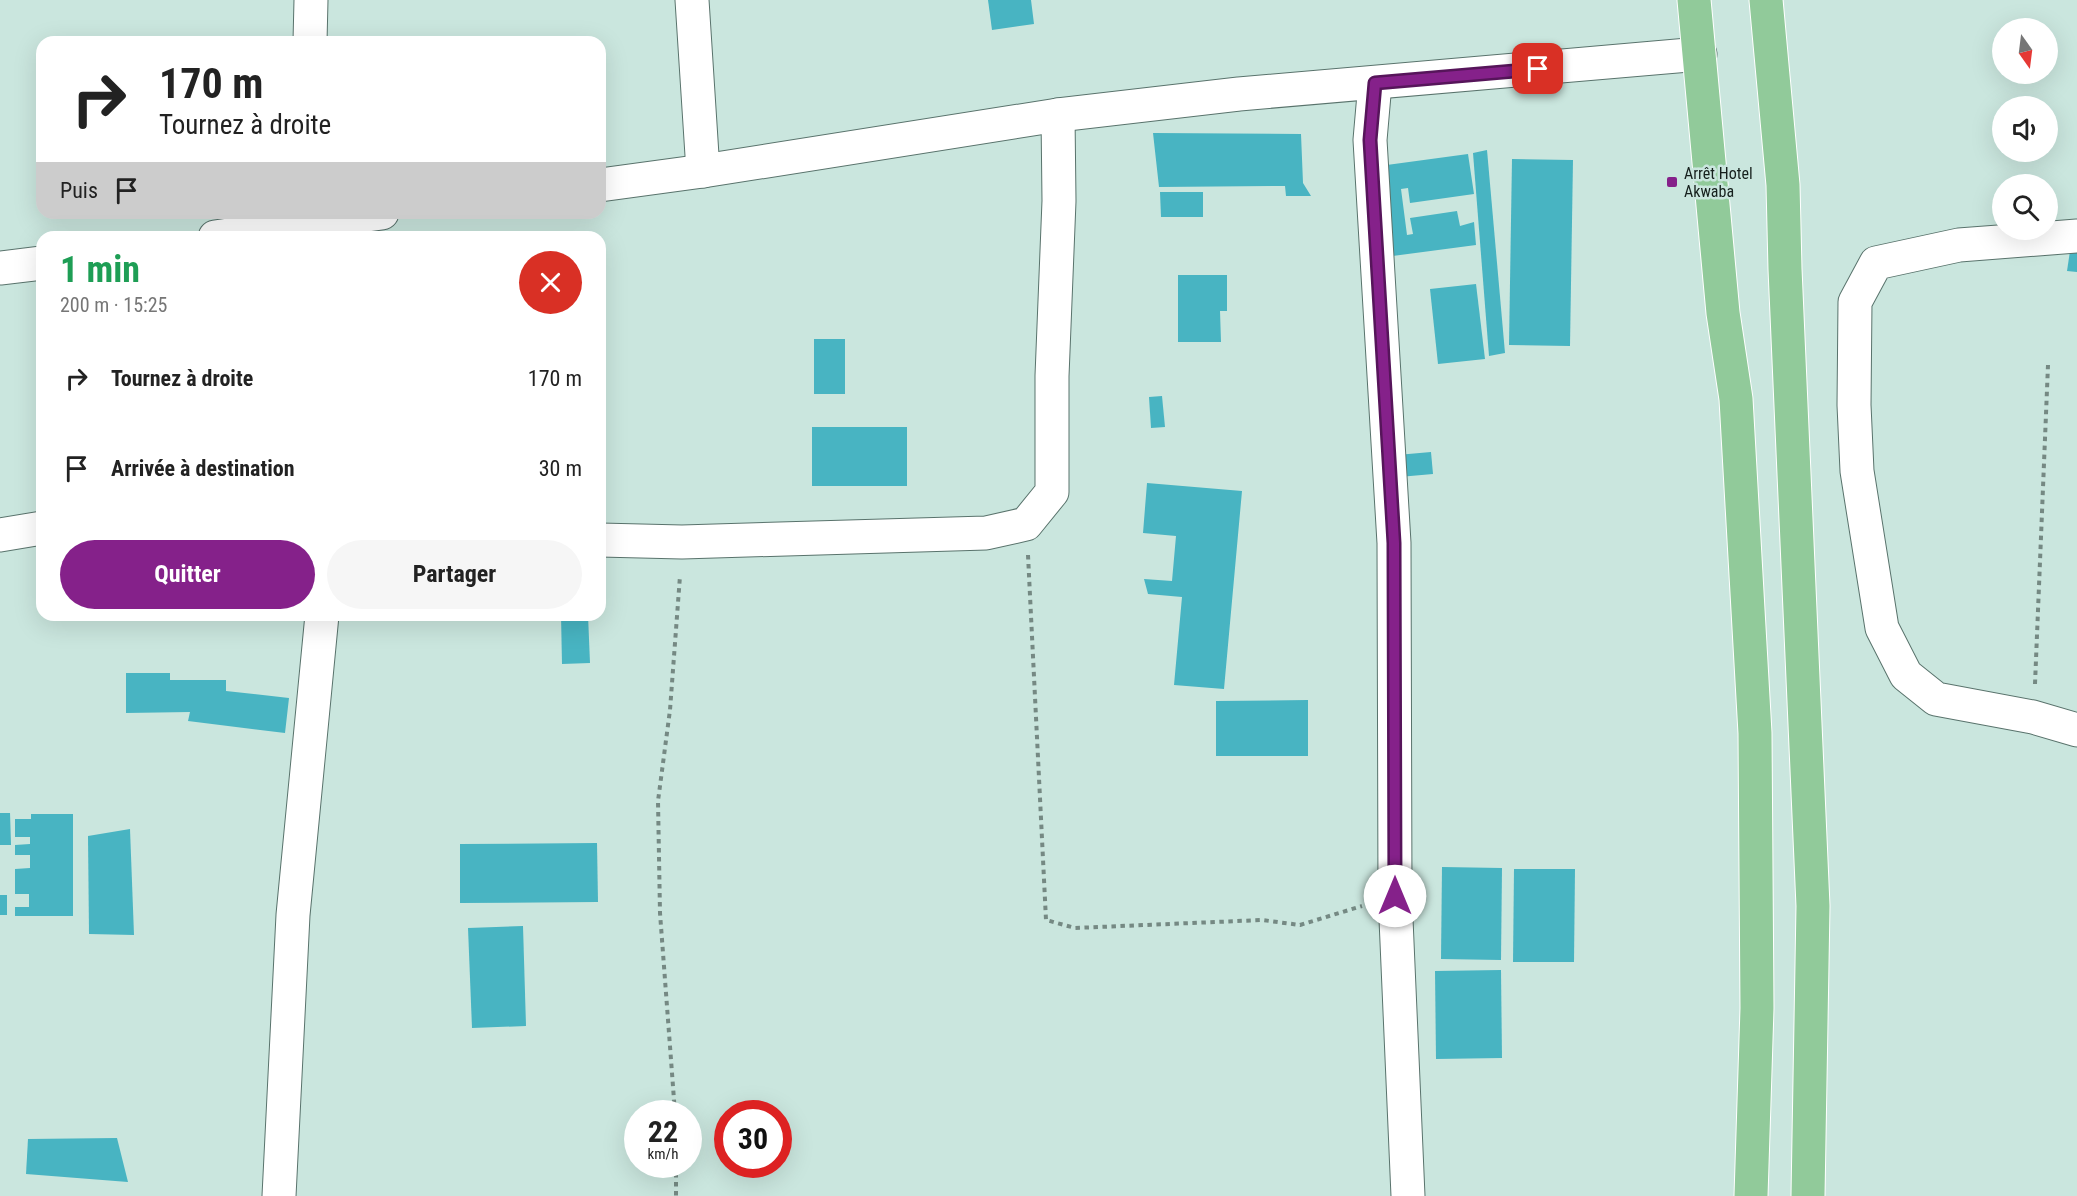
<!DOCTYPE html>
<html lang="fr">
<meta charset="utf-8">
<style>
body{margin:0;font-family:"Roboto Condensed",sans-serif;background:#f6f6f6;color:#222;height:100vh;display:flex;flex-direction:column;font-size:22px;white-space:nowrap}
*{box-sizing:border-box;margin:0}
p{font-size:20px;color:#767676}
.icon{flex:none;width:33px;height:33px;fill:none;stroke:currentColor;stroke-width:2;stroke-linecap:round;stroke-linejoin:round}
.map{position:relative;flex:1;overflow:hidden}
.panel{position:absolute;left:36px;top:231px;width:570px;height:390px;display:flex;flex-direction:column;background:#fff;border-radius:18px;box-shadow:0 6px 24px #0002}
.panel>*{flex:none}
.hud{position:absolute;left:36px;top:36px;width:570px;height:183px;border-radius:18px;box-shadow:0 6px 24px #0002;background:#fff;color:#222;overflow:hidden}
.needle{width:39px;rotate:166deg}
.tools{position:absolute;left:1992px;top:18px;display:grid;gap:12px}
.tools a{display:grid;place-items:center;width:66px;height:66px;border-radius:50%;background:#fff;box-shadow:0 6px 24px #0002;font-size:30px}
.speed{position:absolute;left:624px;top:1100px;display:flex;gap:12px;font-size:30px;font-weight:700;text-align:center}
.speed>*{display:grid;place-content:center;width:78px;height:78px;border-radius:50%;background:#fff;box-shadow:0 6px 24px #0002;line-height:1}
.speed small{font-size:15px;font-weight:400}
.speed .limit{border:9px solid #d22;background:#fff;color:#111}
.pin{position:absolute;display:grid;place-items:center;width:51px;height:51px;color:#fff;margin:-26px;border-radius:12px;box-shadow:0 3px 9px #0006}
.me{position:absolute;width:66px;margin:-33px;rotate:0deg;stroke-linejoin:round;filter:drop-shadow(0 0 4px #0008)}
.turn{display:flex;align-items:center;gap:21px;height:126px;padding:0 24px;font-size:27px}
.turn .icon{width:78px;height:78px;stroke-width:2.5}
.turn b{display:block;font-size:42px;line-height:51px}
.then{display:flex;align-items:center;height:57px;padding:0 24px;background:#0003;gap:12px;font-size:22px}
.round{display:grid;place-items:center;flex:none;width:63px;height:63px;border-radius:32px;background:#f6f6f6}
.summary{display:flex;align-items:center;justify-content:space-between;height:102px;padding:0 24px}
h1{font-size:36px;font-weight:700;line-height:45px;color:#1e9e55}
.button{display:flex;gap:12px;margin-top:auto;padding:12px 24px}
.button a{flex:1;height:69px;border-radius:36px;background:#85218a;color:#fff;font-size:24px;font-weight:700;line-height:69px;text-align:center}
.button a+a{background:#f6f6f6;color:#222}
ul{padding:0;list-style:none}
li{display:flex;align-items:center;gap:18px;height:90px;padding:0 24px}
li div{flex:1}
li b{display:block;font-size:22px}
li em{font-style:normal}
.map>svg:first-child{display:block}
.building{fill:#48b4c2}
.lines{fill:none;stroke-linecap:round;stroke-linejoin:round}
.minor-casing{stroke:#59736c;stroke-width:35}
.major-casing{stroke:#fff;stroke-width:35}
.path{stroke:#758983;stroke-width:4;stroke-dasharray:4.5 4.5;stroke-linecap:butt}
.minor{stroke:#fff;stroke-width:33}
.major{stroke:#91ca9a;stroke-width:33}
.route-casing{stroke:#56155a;stroke-width:15}
.route{stroke:#85218a;stroke-width:10}
.poi-dot{fill:#85218a;stroke:#cae6de;stroke-width:2}
.labels{text-anchor:middle;dominant-baseline:central;stroke-width:5;stroke-linejoin:round;paint-order:stroke}
.poi-label{font-size:16px;fill:#16201d;stroke:#cae6de;text-anchor:start}
</style>
<div class="map">
<svg width="2077" height="1196" viewBox="0 0 2077 1196">
<rect width="100%" height="100%" fill="#cae6de"/>
<!-- building -->
<g class="building">
<polygon points="988,0 1031,0 1034,24 992,30"/>
<rect x="474" y="39" width="41" height="3"/>
<polygon points="1153,133 1301,134 1303,183 1311,196 1286,196 1285,186 1159,187"/>
<polygon points="1487,150 1505,353 1489,356 1473,153"/>
<polygon points="1468,154 1474,194 1410,203 1408,188 1401,189 1407,235 1413,234 1410,218 1457,211 1460,226 1474,222 1476,245 1385,257 1372,167"/>
<polygon points="1512,159 1573,160 1570,346 1509,345"/>
<polygon points="1160,192 1203,192 1203,217 1161,217"/>
<polygon points="2070,251 2077,252 2077,272 2067,271"/>
<polygon points="1178,275 1227,275 1227,311 1220,311 1221,342 1178,342"/>
<polygon points="1476,284 1485,359 1438,364 1430,289"/>
<rect x="814" y="339" width="31" height="55"/>
<polygon points="1162,396 1165,427 1151,428 1149,397"/>
<rect x="812" y="427" width="95" height="59"/>
<polygon points="1431,452 1433,474 1399,477 1397,455"/>
<polygon points="1147,483 1242,491 1224,689 1174,685 1182,597 1148,594 1144,579 1172,581 1176,536 1143,533"/>
<polygon points="561,615 588,615 590,663 562,664"/>
<polygon points="126,673 170,673 170,680 226,680 226,691 289,698 285,733 188,721 190,712 126,713"/>
<polygon points="1308,700 1308,756 1216,756 1216,701"/>
<polygon points="0,813 10,813 11,845 0,845"/>
<polygon points="31,814 73,814 73,916 15,916 15,907 29,907 29,894 15,894 15,869 30,868 30,855 15,855 15,845 30,844 30,837 15,837 15,819 31,819"/>
<polygon points="130,829 134,935 89,934 88,836"/>
<polygon points="597,843 598,902 460,903 460,844"/>
<polygon points="1442,867 1502,868 1501,960 1441,959"/>
<polygon points="1514,869 1575,869 1574,962 1513,962"/>
<rect x="0" y="895" width="7" height="20"/>
<polygon points="523,926 526,1026 472,1028 468,928"/>
<polygon points="1501,970 1502,1058 1436,1059 1435,971"/>
<polygon points="117,1138 128,1182 26,1174 28,1139"/>
</g>
<g class="lines">
<defs>
<g id="minor">
<polyline points="692,0 703,171"/>
<polyline points="310,42 311,0"/>
<polyline points="1375,83 1370,140 1394,543 1395,896 1408,1196"/>
<polyline points="600,185 703,171 1058,115 1239,94 1700,54"/>
<polyline points="2077,236 1959,245 1876,263 1855,302 1854,405 1857,471 1882,628 1906,675 1936,699 2033,717 2077,730"/>
<polyline points="215,237 309,223 309,213"/>
<polyline points="309,237 309,223 382,213"/>
<polyline points="0,268 42,263"/>
<polyline points="0,535 42,528"/>
<polyline points="600,540 682,542 986,533 1026,524 1052,492 1052,376 1059,201 1058,115"/>
<polyline points="279,1196 293,915 322,615"/>
</g>
<g id="major">
<polyline points="1694,0 1723,313 1736,399 1755,733 1757,1008 1751,1196"/>
<polyline points="1766,0 1783,185 1785,269 1813,906 1808,1196"/>
</g>
</defs>
<!-- minor casing -->
<use href="#minor" class="minor-casing"/>
<!-- major casing -->
<use href="#major" class="major-casing"/>
<!-- path -->
<g class="path">
<polyline points="1028,555 1046,920 1075,928 1262,920 1300,925 1362,906"/>
<polyline points="2035,684 2048,365"/>
<polyline points="675,1113 660,913 658,801 670,710 680,576"/>
<polyline points="676,1164 676,1196"/>
</g>
<!-- minor -->
<use href="#minor" class="minor"/>
<!-- major -->
<use href="#major" class="major"/>
</g>
<g class="lines">
<defs>
<polyline id="route" points="1395,896 1394,543 1370,140 1375,83 1538,69"/>
</defs>
<!-- route casing -->
<use href="#route" class="route-casing"/>
<!-- route -->
<use href="#route" class="route"/>
</g>
<!-- markers -->
<rect class="poi-dot" x="1666" y="176" width="12" height="12" rx="3"/>
<g class="labels">
<!-- poi labels -->
<g class="poi-label">
<text x="1684" y="173">Arrêt Hotel<tspan x="1684" dy="18">Akwaba</tspan></text>
</g>
</g>
</svg>
<div class="tools">
<a><svg class="needle" viewBox="-14 -14 28 28"><path d="M0-13l5 13h-10z" fill="#e53935"/><path d="M0 13l5-13h-10z" fill="#767676"/></svg></a>
<a><svg class="icon" aria-label="sound" viewBox="0 0 24 24"><path d="M4 9h4l5-4v14l-5-4H4zM17 9q2 3 0 6"/></svg></a>
<a><svg class="icon" aria-label="search" viewBox="0 0 24 24"><circle cx="10" cy="10" r="6"/><path d="M15 15l6 6"/></svg></a>
</div>
<div class="speed"><div>22<small>km/h</small></div><div class="limit">30</div></div>
<div class="pin" style="left:1538px;top:69px;background:#d93025"><svg class="icon" aria-label="arrive" viewBox="0 0 24 24"><path d="M6 21V4h12l-3 4 3 4H6"/></svg></div>
<svg class="me" style="left:1395px;top:896px" viewBox="-20 -20 40 40"><circle r="19" fill="#fff"/><path d="M0-13L10 11 0 6-10 11z" fill="#85218a"/></svg>
<div class="hud">
<div class="turn"><svg class="icon" aria-label="right" viewBox="0 0 24 24"><path d="M7 20v-9h11M14 6l5 5-5 5"/></svg><div><b>170 m</b>Tournez à droite</div></div>
<div class="then">Puis<svg class="icon" aria-label="arrive" viewBox="0 0 24 24"><path d="M6 21V4h12l-3 4 3 4H6"/></svg></div>
</div>
<section class="panel">
<div class="summary"><div><h1>1 min</h1><p>200 m · 15:25</p></div><a class="round" style="background:#d93025;color:#fff"><svg class="icon" aria-label="close" viewBox="0 0 24 24"><path d="M6 6l12 12M18 6L6 18"/></svg></a></div>
<ul>
<li><svg class="icon" aria-label="right" viewBox="0 0 24 24"><path d="M7 20v-9h11M14 6l5 5-5 5"/></svg><div><b>Tournez à droite</b></div><em>170 m</em></li>
<li><svg class="icon" aria-label="arrive" viewBox="0 0 24 24"><path d="M6 21V4h12l-3 4 3 4H6"/></svg><div><b>Arrivée à destination</b></div><em>30 m</em></li>
</ul>
<div class="button"><a>Quitter</a><a>Partager</a></div>
</section>
</div>
